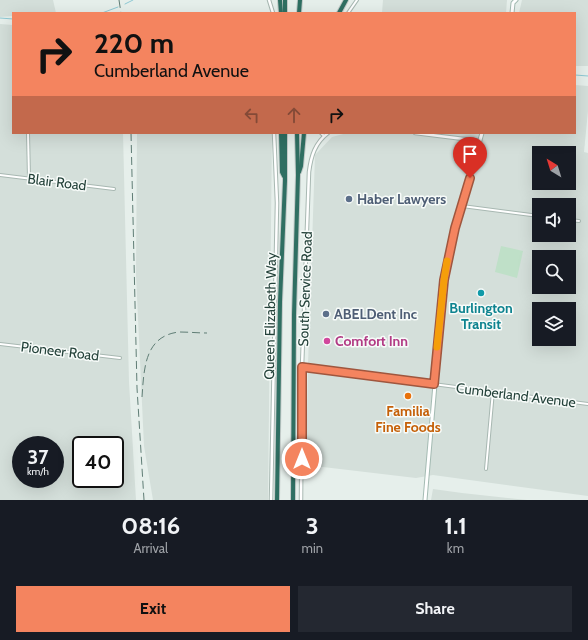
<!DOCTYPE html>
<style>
body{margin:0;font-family:Cabin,sans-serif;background:#242831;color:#f1f3f6;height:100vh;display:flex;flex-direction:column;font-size:15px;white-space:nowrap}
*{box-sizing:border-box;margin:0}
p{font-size:13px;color:#9ea1a6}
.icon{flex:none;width:22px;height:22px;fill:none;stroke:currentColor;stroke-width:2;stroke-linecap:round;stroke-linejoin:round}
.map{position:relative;height:500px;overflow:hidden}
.drawer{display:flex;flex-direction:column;background:#171b24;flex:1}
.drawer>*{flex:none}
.hud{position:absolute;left:12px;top:12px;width:564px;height:122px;border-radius:0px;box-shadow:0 4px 16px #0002;background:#f4845f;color:#111;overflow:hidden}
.needle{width:26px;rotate:322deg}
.buttons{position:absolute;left:532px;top:146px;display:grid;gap:8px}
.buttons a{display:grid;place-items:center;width:44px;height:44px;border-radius:0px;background:#171b24;box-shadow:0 4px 16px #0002;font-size:20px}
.speed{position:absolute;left:12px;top:436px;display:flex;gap:8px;font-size:20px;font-weight:700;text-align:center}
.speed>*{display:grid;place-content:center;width:52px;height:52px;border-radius:50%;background:#171b24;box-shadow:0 4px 16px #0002;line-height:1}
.speed small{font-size:10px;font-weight:400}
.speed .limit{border:2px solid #111;border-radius:6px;background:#fff;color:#111}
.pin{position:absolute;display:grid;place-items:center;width:34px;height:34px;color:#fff;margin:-41px -17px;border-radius:50% 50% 50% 0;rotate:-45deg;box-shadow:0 0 4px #0007}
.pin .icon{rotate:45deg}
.me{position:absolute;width:44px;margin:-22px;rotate:0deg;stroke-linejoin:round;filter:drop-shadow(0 0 3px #0008)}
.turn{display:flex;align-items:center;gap:14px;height:84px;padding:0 16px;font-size:18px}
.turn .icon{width:52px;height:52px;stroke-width:2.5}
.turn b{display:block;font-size:28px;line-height:34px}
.lanes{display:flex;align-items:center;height:38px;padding:0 16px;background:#0003;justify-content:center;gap:20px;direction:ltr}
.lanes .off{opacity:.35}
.eta{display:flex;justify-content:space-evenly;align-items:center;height:68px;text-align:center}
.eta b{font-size:24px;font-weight:800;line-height:28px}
.cta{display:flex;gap:8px;margin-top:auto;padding:8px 16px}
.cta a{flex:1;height:46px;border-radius:0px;background:#f4845f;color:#111;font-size:16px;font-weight:800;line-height:46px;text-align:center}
.cta a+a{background:#242831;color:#f1f3f6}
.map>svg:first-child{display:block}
.built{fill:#d4dfda;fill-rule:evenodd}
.green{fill:#bfe0c8}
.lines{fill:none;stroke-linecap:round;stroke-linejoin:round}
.stream{stroke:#8ec9d4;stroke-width:1}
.minor-casing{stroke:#a8b8b2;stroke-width:4}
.tertiary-casing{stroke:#a8b8b2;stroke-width:4.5}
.secondary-casing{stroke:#a4bbb3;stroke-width:5}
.motorway-casing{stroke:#c2cac8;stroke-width:6}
.minor{stroke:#fff;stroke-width:2}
.tertiary{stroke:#fff;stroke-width:2.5}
.secondary{stroke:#fff;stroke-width:3}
.motorway{stroke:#2f6f62;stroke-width:4}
.rail{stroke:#5f7d75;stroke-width:1;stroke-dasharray:8 4;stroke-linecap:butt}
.route-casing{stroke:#9f563e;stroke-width:10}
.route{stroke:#f4845f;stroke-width:7}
.slow{stroke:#f59e0b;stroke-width:7}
.service-dot{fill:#5c6f8a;stroke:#f7fbf9;stroke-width:1.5}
.culture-dot{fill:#0f9aa8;stroke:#f7fbf9;stroke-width:1.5}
.hotel-dot{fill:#d1479c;stroke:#f7fbf9;stroke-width:1.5}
.food-dot{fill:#e8710a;stroke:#f7fbf9;stroke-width:1.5}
.labels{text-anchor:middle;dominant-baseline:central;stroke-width:3;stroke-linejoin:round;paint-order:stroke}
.street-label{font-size:14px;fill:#24423a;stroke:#f7fbf9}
.service-label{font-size:14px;font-weight:bold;fill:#4e5e75;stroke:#f7fbf9;text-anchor:start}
.culture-label{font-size:14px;font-weight:bold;fill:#0d838f;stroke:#f7fbf9}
.hotel-label{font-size:14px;font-weight:bold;fill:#b23c85;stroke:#f7fbf9;text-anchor:start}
.food-label{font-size:14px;font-weight:bold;fill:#c56008;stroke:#f7fbf9}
</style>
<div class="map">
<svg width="588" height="500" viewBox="0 0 588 500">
<rect width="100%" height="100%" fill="#e6efeb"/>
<!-- built -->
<g class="built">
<polygon points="0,0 53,0 56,13 13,13 13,16 0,17"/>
<polygon points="383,0 507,0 506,13 382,13"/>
<polygon points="522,0 588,0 588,66 575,66 575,13 519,13"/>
<path d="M0,24L13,25V133H123L129,382L136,500H0ZM21,445H55V479H21ZM81,445H115V479H81Z"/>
<path d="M575,85L588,86V111L584,152L588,153V496L433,475L416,478L306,465L308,365L315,155L332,137L347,133H575ZM539,153H569V183H539ZM539,205H569V235H539ZM539,257H569V287H539ZM539,309H569V339H539Z"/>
<polygon points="137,133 272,133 268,500 153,500 144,446 136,275"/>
<polygon points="433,489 462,493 527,500 431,500"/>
</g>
<!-- green -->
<polygon class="green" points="501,246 523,251 517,278 495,272"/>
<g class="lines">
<!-- stream -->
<g class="stream">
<polyline points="125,4 133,0"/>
<polyline points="102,13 118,7"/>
<polyline points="0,18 13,19"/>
<polyline points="575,75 588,76"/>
</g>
<defs>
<g id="minor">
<polyline points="348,13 357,0"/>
<polyline points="28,133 29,178"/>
<polyline points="321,133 324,136"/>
<polyline points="0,175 114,189"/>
<polyline points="462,206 539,216"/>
<polyline points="569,220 579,221"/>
<polyline points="0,344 120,358"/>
<polyline points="302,367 588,404"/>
<polyline points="486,469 493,391"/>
</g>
<g id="tertiary">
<polyline points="269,0 273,13"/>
<polyline points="415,133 480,141"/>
<polyline points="271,500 277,203 274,133"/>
<path d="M301,500L302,367L309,172C311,156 315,143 328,133"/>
</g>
<g id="secondary">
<polyline points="512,13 513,3 516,0"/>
<polyline points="425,500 444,280 455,228 482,133"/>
</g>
<g id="motorway">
<polyline points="280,0 281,13"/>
<polyline points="285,0 285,13"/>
<polyline points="299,13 300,0"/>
<polyline points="339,13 346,0"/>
<polyline points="281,133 282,172 284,176"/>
<polyline points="299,172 301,166 304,133"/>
<polyline points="277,500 280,302 285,181 285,133"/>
<polyline points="293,500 294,315 298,175 297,133"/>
</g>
</defs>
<!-- minor casing -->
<use href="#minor" class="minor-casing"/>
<!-- tertiary casing -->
<use href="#tertiary" class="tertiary-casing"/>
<!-- secondary casing -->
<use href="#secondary" class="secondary-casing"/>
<!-- motorway casing -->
<use href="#motorway" class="motorway-casing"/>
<!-- minor -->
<use href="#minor" class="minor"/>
<!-- tertiary -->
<use href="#tertiary" class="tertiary"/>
<!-- secondary -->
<use href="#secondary" class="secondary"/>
<!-- motorway -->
<use href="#motorway" class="motorway"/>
<!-- rail -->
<g class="rail">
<polyline points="119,0 121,13"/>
<polyline points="131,133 137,388 144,500"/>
<path d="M142,397C144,370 144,336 179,332C189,332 198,333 207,333"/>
</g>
</g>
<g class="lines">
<defs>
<polyline id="route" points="302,459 302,367 434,384 444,280 455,228 470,178"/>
</defs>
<!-- route casing -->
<use href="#route" class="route-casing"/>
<!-- route -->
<use href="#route" class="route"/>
<!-- slow -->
<polyline class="slow" points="437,347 444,280 447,261"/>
</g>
<!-- markers -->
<g class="service-dot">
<circle cx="349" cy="199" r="4"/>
<circle cx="326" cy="314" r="4"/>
</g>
<circle class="culture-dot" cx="481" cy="293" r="4"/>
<circle class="hotel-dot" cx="327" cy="341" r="4"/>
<circle class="food-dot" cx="408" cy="396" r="4"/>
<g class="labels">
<!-- street labels -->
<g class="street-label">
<text transform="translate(57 182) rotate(7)">Blair Road</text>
<text transform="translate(305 289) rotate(-88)">South Service Road</text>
<text transform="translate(270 316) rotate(-89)">Queen Elizabeth Way</text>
<text transform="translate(60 351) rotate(7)">Pioneer Road</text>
<text transform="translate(516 395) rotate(7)">Cumberland Avenue</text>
</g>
<!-- service labels -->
<g class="service-label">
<text x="357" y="199">Haber Lawyers</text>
<text x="334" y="314">ABELDent Inc</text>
</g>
<!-- culture labels -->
<g class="culture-label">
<text x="481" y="308">Burlington<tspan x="481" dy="16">Transit</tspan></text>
</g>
<!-- hotel labels -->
<g class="hotel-label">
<text x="335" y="341">Comfort Inn</text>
</g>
<!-- food labels -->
<g class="food-label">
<text x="408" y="411">Familia<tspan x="408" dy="16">Fine Foods</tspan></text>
</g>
</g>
</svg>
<div class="buttons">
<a><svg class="needle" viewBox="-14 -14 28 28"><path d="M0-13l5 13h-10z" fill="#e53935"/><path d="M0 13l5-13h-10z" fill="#9ea1a6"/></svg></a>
<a><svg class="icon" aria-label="sound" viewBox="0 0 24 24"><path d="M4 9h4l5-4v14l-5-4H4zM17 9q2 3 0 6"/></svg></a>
<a><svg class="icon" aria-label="search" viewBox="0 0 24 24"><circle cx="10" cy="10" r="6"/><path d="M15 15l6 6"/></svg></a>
<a><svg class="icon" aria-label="layers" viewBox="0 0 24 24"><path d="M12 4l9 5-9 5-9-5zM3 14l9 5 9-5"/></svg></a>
</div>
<div class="speed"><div>37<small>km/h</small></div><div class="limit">40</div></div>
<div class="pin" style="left:470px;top:178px;background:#d93025"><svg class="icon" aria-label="arrive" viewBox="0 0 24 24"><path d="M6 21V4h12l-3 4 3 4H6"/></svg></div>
<svg class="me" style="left:302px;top:459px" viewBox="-20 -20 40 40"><circle r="17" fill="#f4845f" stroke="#fff" stroke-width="3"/><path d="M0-11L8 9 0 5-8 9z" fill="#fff"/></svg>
<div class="hud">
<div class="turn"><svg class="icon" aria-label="right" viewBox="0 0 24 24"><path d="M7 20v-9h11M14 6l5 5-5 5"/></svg><div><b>220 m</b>Cumberland Avenue</div></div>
<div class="lanes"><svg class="icon off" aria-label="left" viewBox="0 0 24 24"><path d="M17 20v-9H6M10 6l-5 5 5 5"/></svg><svg class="icon off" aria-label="ahead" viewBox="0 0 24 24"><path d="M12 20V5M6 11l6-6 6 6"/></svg><svg class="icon" aria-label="right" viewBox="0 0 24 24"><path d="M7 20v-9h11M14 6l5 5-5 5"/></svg></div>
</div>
</div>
<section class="drawer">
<div class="eta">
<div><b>08:16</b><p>Arrival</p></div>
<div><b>3</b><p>min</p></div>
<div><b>1.1</b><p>km</p></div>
</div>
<div class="cta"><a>Exit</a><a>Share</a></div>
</section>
